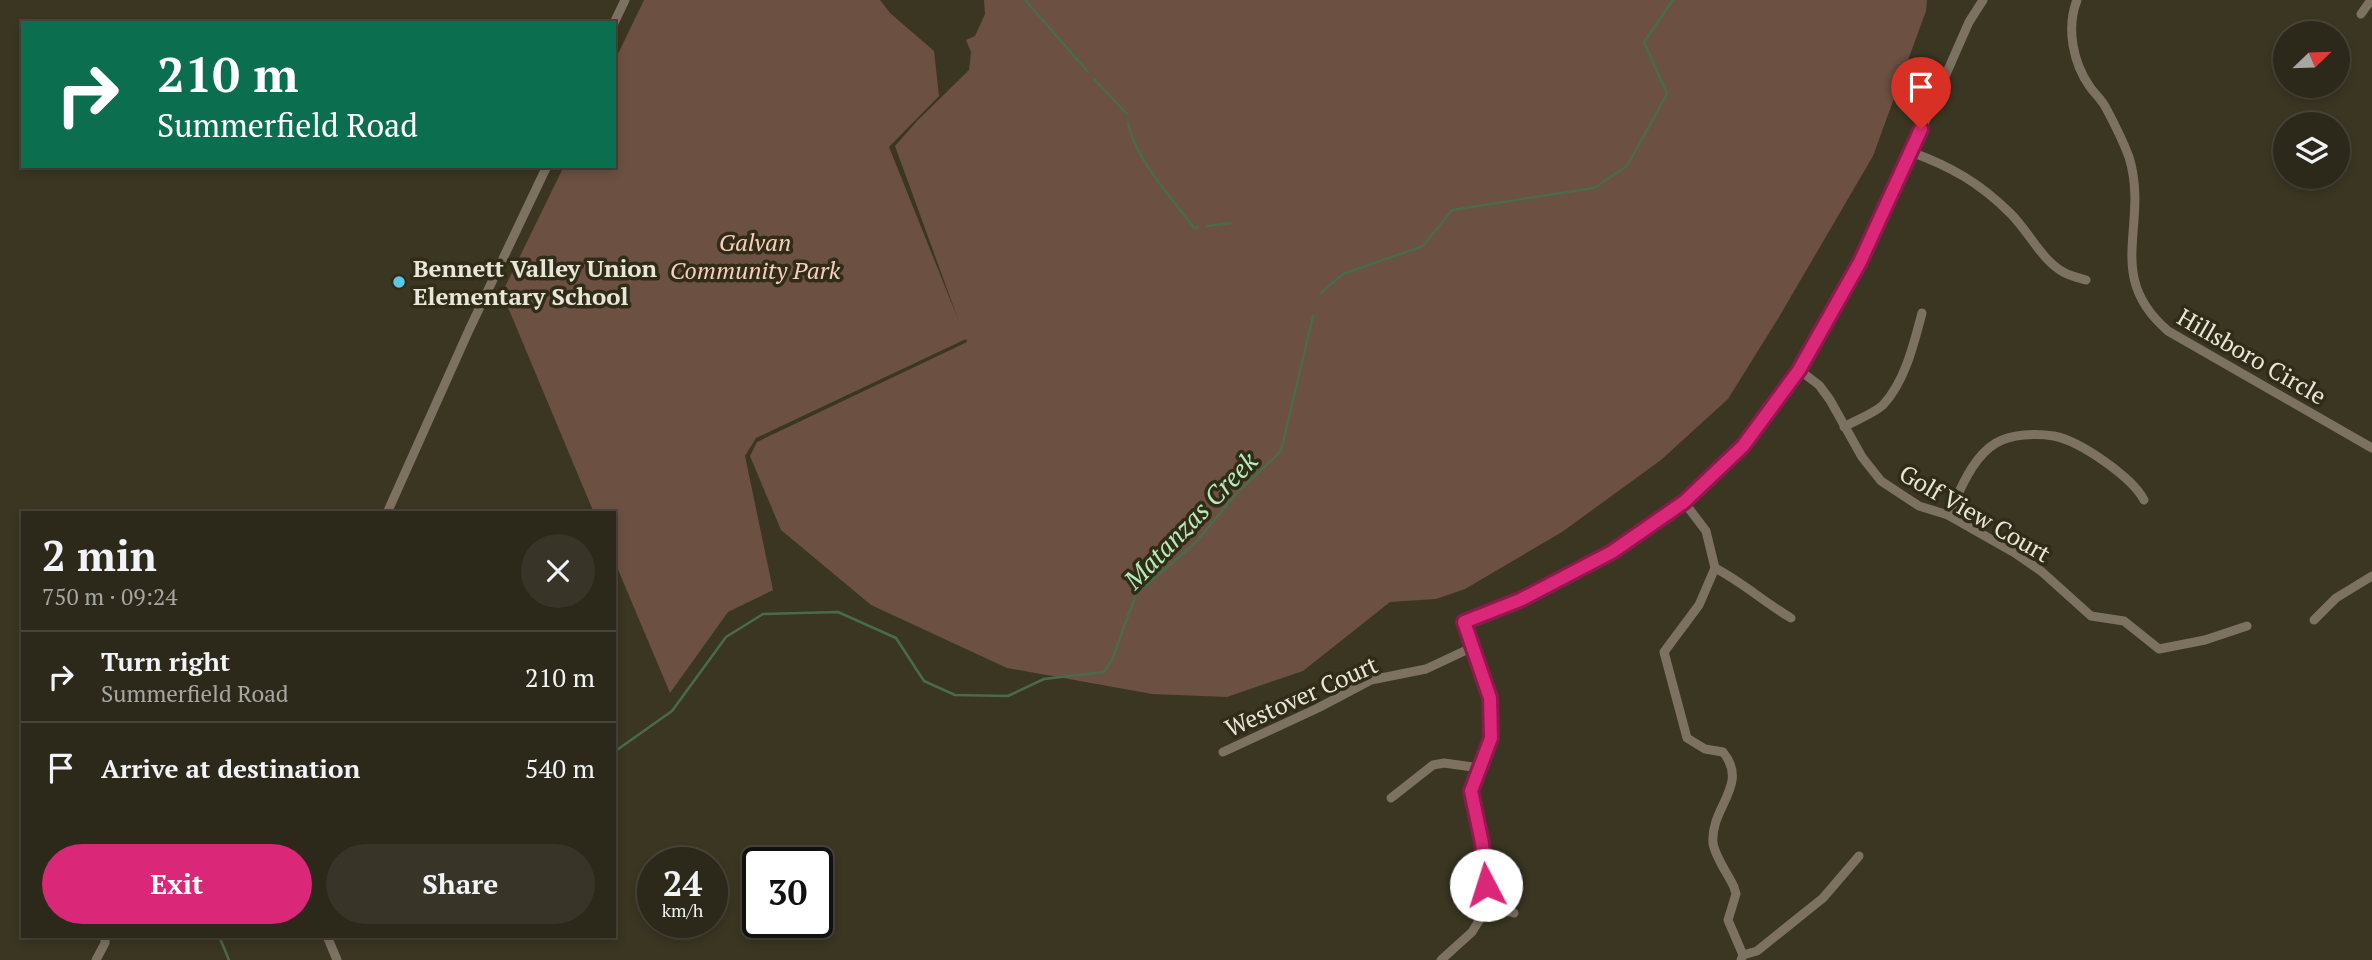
<!DOCTYPE html>
<meta charset="utf-8">
<style>
body{margin:0;font-family:"PT Serif",serif;background:#383427;color:#f1f3f6;height:100vh;display:flex;flex-direction:column;font-size:26px;white-space:nowrap}
*{box-sizing:border-box;margin:0}
p{font-size:23px;color:#a6a6a2}
.icon{flex:none;width:38px;height:38px;fill:none;stroke:currentColor;stroke-width:2;stroke-linecap:round;stroke-linejoin:round}
.map{position:relative;flex:1;overflow:hidden}
.details{position:absolute;left:21px;top:511px;width:595px;height:427px;display:flex;flex-direction:column;background:#2c281a;border-radius:0px;box-shadow:0 4px 10px #0003,0 0 0 2px #484439}
.details>*{flex:none}
.banner{position:absolute;left:21px;top:21px;width:595px;height:147px;border-radius:0px;box-shadow:0 4px 10px #0003,0 0 0 2px #484439;background:#0b6e4f;color:#fff;overflow:hidden}
.needle{width:46px;rotate:67deg}
.controls{position:absolute;left:2273px;top:21px;display:grid;gap:14px}
.controls a{display:grid;place-items:center;width:77px;height:77px;border-radius:50%;background:#2c281a;box-shadow:0 4px 10px #0003,0 0 0 2px #484439;font-size:35px}
.speed{position:absolute;left:637px;top:847px;display:flex;gap:14px;font-size:35px;font-weight:700;text-align:center}
.speed>*{display:grid;place-content:center;width:91px;height:91px;border-radius:50%;background:#2c281a;box-shadow:0 4px 10px #0003,0 0 0 2px #484439;line-height:1}
.speed small{font-size:18px;font-weight:400}
.speed .limit{border:4px solid #111;border-radius:10px;background:#fff;color:#111}
.pin{position:absolute;display:grid;place-items:center;width:60px;height:60px;color:#fff;margin:-72px -30px;border-radius:50% 50% 50% 0;rotate:-45deg;box-shadow:0 0 7px #0007}
.pin .icon{rotate:45deg}
.me{position:absolute;width:77px;margin:-38px;rotate:355deg;stroke-linejoin:round;filter:drop-shadow(0 0 5px #0008)}
.turn{display:flex;align-items:center;gap:24px;height:147px;padding:0 21px;font-size:32px}
.turn .icon{width:91px;height:91px;stroke-width:2.5}
.turn b{display:block;font-size:49px;line-height:60px}
.round{display:grid;place-items:center;flex:none;width:74px;height:74px;border-radius:37px;background:#383427}
.headline{display:flex;align-items:center;justify-content:space-between;height:119px;padding:0 21px}
h1{font-size:42px;font-weight:600;line-height:52px}
.button{display:flex;gap:14px;margin-top:auto;padding:14px 21px}
.button a{flex:1;height:80px;border-radius:42px;background:#db2777;color:#fff;font-size:28px;font-weight:600;line-height:80px;text-align:center}
.button a+a{background:#383427;color:#f1f3f6}
ul{padding:0;list-style:none}
li{display:flex;align-items:center;gap:21px;height:91px;padding:0 21px;border-top:2px solid #484439}
li div{flex:1}
li b{display:block;font-size:26px}
li em{font-style:normal}
.map>svg:first-child{display:block}
.green{fill:#6c5042}
.lines{fill:none;stroke-linecap:round;stroke-linejoin:round}
.stream{stroke:#4a6a4c;stroke-width:2.5}
.minor{stroke:#7d7162;stroke-width:9}
.route-casing{stroke:#8e194d;stroke-width:18}
.route{stroke:#db2777;stroke-width:12}
.poi-dot{fill:#5bc8e6;stroke:#302c18;stroke-width:2.5}
.labels{text-anchor:middle;dominant-baseline:central;stroke-width:7;stroke-linejoin:round;paint-order:stroke}
.park-label{font-size:24px;font-style:italic;fill:#f8cfba;stroke:#302c18}
.poi-label{font-size:24px;font-weight:bold;fill:#e8e6d9;stroke:#302c18;text-anchor:start}
.street-label{font-size:24px;fill:#e8e6d9;stroke:#302c18}
.water-label{font-size:26px;font-style:italic;fill:#b5ecb8;stroke:#302c18}
</style>
<div class="map">
<svg width="2372" height="960" viewBox="0 0 2372 960">
<rect width="100%" height="100%" fill="#3a3622"/>
<!-- green -->
<polygon class="green" points="644,0 880,0 890,13 934,51 939,96 889,147 958,319 895,146 917,121 969,70 971,52 966,40 975,36 985,14 984,0 1927,0 1926,11 1873,156 1779,317 1728,399 1661,460 1562,532 1465,589 1436,599 1390,602 1303,671 1227,697 1152,694 1007,668 871,605 781,530 750,456 757,442 967,342 966,339 756,438 745,456 773,590 728,612 670,693 614,560 614,513 594,513 502,293 564,166 614,166 614,62"/>
<g class="lines">
<!-- stream -->
<g class="stream">
<polyline points="1025,0 1088,72"/>
<polyline points="1094,79 1127,114"/>
<path d="M1128,122C1134,158 1172,198 1194,228L1198,227"/>
<polyline points="1207,226 1231,223"/>
<polyline points="1321,293 1343,274 1423,246 1452,210 1594,188 1627,166 1667,94 1644,42 1673,0"/>
<polyline points="614,752 672,711 726,637 763,614 838,612 896,638 924,681 955,695 1008,696 1044,679 1104,672 1112,660 1136,594 1195,543 1237,493 1281,451 1313,316"/>
<polyline points="219,936 229,960"/>
</g>
<!-- minor -->
<g class="minor">
<path d="M2077,0C2066,28 2073,63 2090,87C2095,94 2102,100 2106,108C2114,123 2123,141 2129,157C2150,226 2103,275 2168,331L2372,448"/>
<polyline points="2361,14 2371,0"/>
<polyline points="614,23 625,0"/>
<path d="M1911,152C1952,167 1980,183 2011,214C2029,232 2042,261 2065,273C2071,276 2079,278 2086,280"/>
<polyline points="1799,370 1819,385 1830,400 1862,457 1881,481 1919,506 1948,515 2015,553 2041,571 2091,616 2124,621 2159,649 2205,640 2247,626"/>
<path d="M1844,427C1856,420 1873,414 1883,405C1905,382 1914,343 1922,313"/>
<path d="M1684,502L1706,531L1715,568L1699,605L1664,652L1687,738L1705,749L1723,752C1750,785 1710,807 1713,843C1715,857 1728,874 1734,887L1736,894L1728,920L1743,955L1741,960"/>
<polyline points="387,513 469,330 547,166"/>
<path d="M1948,515C1960,491 1972,457 1996,443C2011,434 2036,433 2054,436C2080,441 2132,477 2144,500"/>
<path d="M1715,568C1742,582 1764,602 1791,618"/>
<polyline points="2314,620 2336,598 2372,576"/>
<polyline points="1223,752 1318,708 1371,680 1426,669 1473,647"/>
<polyline points="1391,798 1433,765 1444,763 1480,768"/>
<polyline points="1488,906 1514,913"/>
<polyline points="327,936 337,960"/>
<polyline points="1743,955 1757,951 1823,898 1859,856"/>
<polyline points="96,960 105,943 105,936"/>
<path d="M1441,960L1472,932L1488,906L1482,843L1471,791L1491,738L1490,698L1463,622C1566,583 1668,529 1743,446C1776,409 1802,366 1826,323C1881,226 1924,124 1969,22L1983,0"/>
</g>
</g>
<g class="lines">
<defs>
<polyline id="route" points="1486,885 1482,843 1471,791 1491,738 1490,698 1464,622 1520,600 1612,552 1684,502 1743,446 1799,370 1860,262 1921,129"/>
</defs>
<!-- route casing -->
<use href="#route" class="route-casing"/>
<!-- route -->
<use href="#route" class="route"/>
</g>
<!-- markers -->
<circle class="poi-dot" cx="399" cy="282" r="7"/>
<g class="labels">
<!-- park labels -->
<g class="park-label">
<text x="755" y="242">Galvan<tspan x="755" dy="28">Community Park</tspan></text>
</g>
<!-- poi labels -->
<g class="poi-label">
<text x="413" y="268">Bennett Valley Union<tspan x="413" dy="28">Elementary School</tspan></text>
</g>
<!-- street labels -->
<g class="street-label">
<text transform="translate(2252 356) rotate(30)">Hillsboro Circle</text>
<text transform="translate(1975 513) rotate(30)">Golf View Court</text>
<text transform="translate(1301 696) rotate(-24)">Westover Court</text>
</g>
<!-- water labels -->
<g class="water-label">
<text transform="translate(1190 520) rotate(-46)">Matanzas Creek</text>
</g>
</g>
</svg>
<div class="controls">
<a><svg class="needle" viewBox="-14 -14 28 28"><path d="M0-13l5 13h-10z" fill="#e53935"/><path d="M0 13l5-13h-10z" fill="#a6a6a2"/></svg></a>
<a><svg class="icon" aria-label="layers" viewBox="0 0 24 24"><path d="M12 4l9 5-9 5-9-5zM3 14l9 5 9-5"/></svg></a>
</div>
<div class="speed"><div>24<small>km/h</small></div><div class="limit">30</div></div>
<div class="pin" style="left:1921px;top:129px;background:#d93025"><svg class="icon" aria-label="arrive" viewBox="0 0 24 24"><path d="M6 21V4h12l-3 4 3 4H6"/></svg></div>
<svg class="me" style="left:1486px;top:885px" viewBox="-20 -20 40 40"><circle r="19" fill="#fff"/><path d="M0-13L10 11 0 6-10 11z" fill="#db2777"/></svg>
<div class="banner">
<div class="turn"><svg class="icon" aria-label="right" viewBox="0 0 24 24"><path d="M7 20v-9h11M14 6l5 5-5 5"/></svg><div><b>210 m</b>Summerfield Road</div></div>
</div>
<section class="details">
<div class="headline"><div><h1>2 min</h1><p>750 m · 09:24</p></div><a class="round"><svg class="icon" aria-label="close" viewBox="0 0 24 24"><path d="M6 6l12 12M18 6L6 18"/></svg></a></div>
<ul>
<li><svg class="icon" aria-label="right" viewBox="0 0 24 24"><path d="M7 20v-9h11M14 6l5 5-5 5"/></svg><div><b>Turn right</b><p>Summerfield Road</p></div><em>210 m</em></li>
<li><svg class="icon" aria-label="arrive" viewBox="0 0 24 24"><path d="M6 21V4h12l-3 4 3 4H6"/></svg><div><b>Arrive at destination</b></div><em>540 m</em></li>
</ul>
<div class="button"><a>Exit</a><a>Share</a></div>
</section>
</div>
